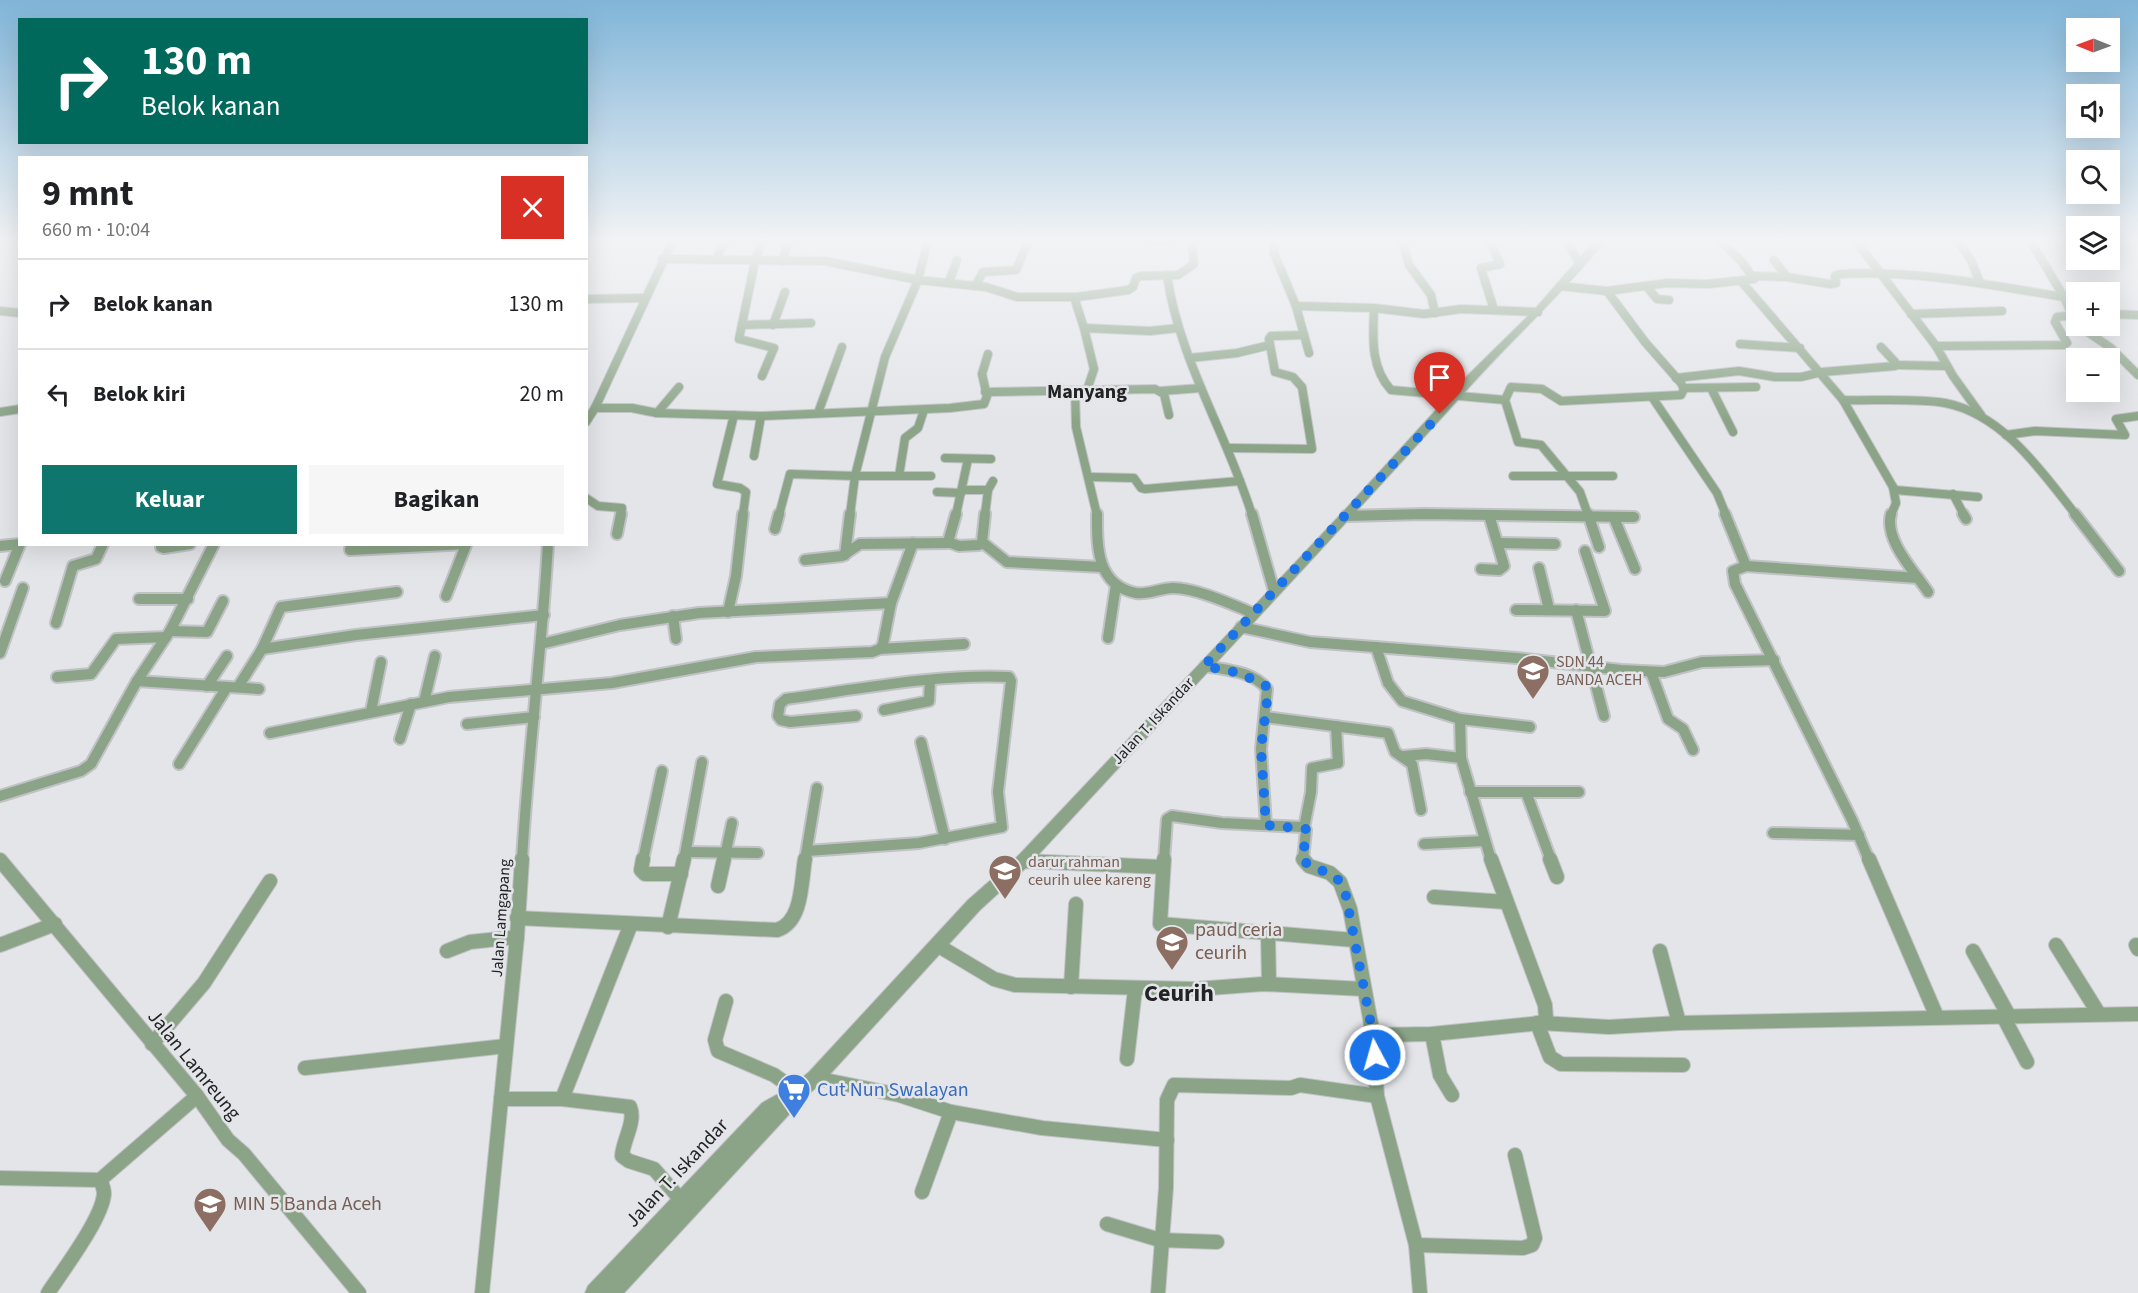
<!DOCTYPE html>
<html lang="id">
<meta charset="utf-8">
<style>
body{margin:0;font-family:"Source Sans 3",sans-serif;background:#f6f6f6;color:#202124;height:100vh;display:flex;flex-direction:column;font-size:22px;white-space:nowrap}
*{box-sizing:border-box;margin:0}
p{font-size:20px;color:#757577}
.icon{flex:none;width:33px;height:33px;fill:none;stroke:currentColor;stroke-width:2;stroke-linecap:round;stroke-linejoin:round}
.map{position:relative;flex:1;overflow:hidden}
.drawer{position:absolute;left:18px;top:156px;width:570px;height:390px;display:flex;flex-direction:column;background:#fff;border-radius:0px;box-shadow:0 6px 24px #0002}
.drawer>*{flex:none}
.banner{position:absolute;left:18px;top:18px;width:570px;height:126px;border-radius:0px;box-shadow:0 6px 24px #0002;background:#00695c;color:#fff;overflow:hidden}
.needle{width:39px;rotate:271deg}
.fabs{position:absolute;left:2066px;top:18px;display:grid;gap:12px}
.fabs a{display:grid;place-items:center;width:54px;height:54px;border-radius:0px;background:#fff;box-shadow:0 6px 24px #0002;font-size:30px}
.pin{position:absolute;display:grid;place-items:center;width:51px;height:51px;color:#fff;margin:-62px -26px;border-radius:50% 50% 50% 0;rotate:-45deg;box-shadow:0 0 6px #0007}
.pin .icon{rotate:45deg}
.me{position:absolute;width:66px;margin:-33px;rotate:354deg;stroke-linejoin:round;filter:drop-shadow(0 0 4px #0008)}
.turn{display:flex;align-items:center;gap:21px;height:126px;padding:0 24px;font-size:27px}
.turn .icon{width:78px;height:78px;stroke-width:2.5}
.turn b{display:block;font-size:42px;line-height:51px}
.round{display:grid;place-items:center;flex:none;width:63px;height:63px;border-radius:0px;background:#f6f6f6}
.headline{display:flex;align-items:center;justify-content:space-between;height:102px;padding:0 24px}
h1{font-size:36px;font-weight:700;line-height:45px}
.action{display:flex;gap:12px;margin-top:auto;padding:12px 24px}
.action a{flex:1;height:69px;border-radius:0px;background:#0f766e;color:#fff;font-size:24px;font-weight:700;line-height:69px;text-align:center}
.action a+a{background:#f6f6f6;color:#202124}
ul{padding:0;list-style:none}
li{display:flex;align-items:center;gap:18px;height:90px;padding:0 24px;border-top:2px solid #e0e0e0}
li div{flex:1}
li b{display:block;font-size:22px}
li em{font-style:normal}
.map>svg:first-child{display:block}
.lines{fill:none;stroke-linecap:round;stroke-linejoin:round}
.minor-far2-casing{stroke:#c0c2c6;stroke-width:10}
.minor-far1-casing{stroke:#c0c2c6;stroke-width:14}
.minor-casing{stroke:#c0c2c6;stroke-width:16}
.tertiary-casing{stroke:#c0c2c6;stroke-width:2}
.minor-far2{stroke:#8ba487;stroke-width:8}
.minor-far1{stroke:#8ba487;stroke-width:10}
.minor{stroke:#8ba487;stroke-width:14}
.tertiary{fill:#8ba487;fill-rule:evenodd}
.route{stroke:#1a73e8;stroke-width:10;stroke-dasharray:0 18}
.labels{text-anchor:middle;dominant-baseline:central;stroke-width:5;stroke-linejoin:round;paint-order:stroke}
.education-label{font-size:16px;fill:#785e54;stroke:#e3e5e9;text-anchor:start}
.street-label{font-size:16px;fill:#222324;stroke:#e3e5e9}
.quarter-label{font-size:20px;font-weight:bold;fill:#222324;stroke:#e3e5e9}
.near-education-label{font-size:20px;fill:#785e54;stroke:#e3e5e9;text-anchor:start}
.near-street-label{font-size:20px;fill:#222324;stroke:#e3e5e9}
.near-shop-label{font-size:20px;fill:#366cbe;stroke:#e3e5e9;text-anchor:start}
.near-quarter-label{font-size:24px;font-weight:bold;fill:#222324;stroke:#e3e5e9}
</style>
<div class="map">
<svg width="2138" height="1293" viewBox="0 0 2138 1293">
<rect width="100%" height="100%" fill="#e3e5e9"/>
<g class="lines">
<defs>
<g id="minor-far2">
<polyline points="762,240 755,261 739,339 774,348 762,376"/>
<polyline points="1150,240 1172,240"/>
<polyline points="1274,240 1274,253 1296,306 1309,353"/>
<polyline points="1402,240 1409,265 1431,295 1435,313"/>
<polyline points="1489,240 1500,264 1481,268 1494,310"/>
<polyline points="1566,240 1580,264"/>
<polyline points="1855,240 1936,346 1953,376 1981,415"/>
<polyline points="1957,240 1971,260 1980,283"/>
<polyline points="2030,240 2064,297 2073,318"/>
<polyline points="662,259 825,261 918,280 986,287 1017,297 1077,297 1128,290 1133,287 1136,278 1141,276 1178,275 1194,264 1192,240"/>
<polyline points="716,260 725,240"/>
<polyline points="1774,260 1787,277"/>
<polyline points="782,261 789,240"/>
<path d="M1167,275C1179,360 1227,434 1252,515"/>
<path d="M1753,276L1787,277L1830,284L1836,283L1835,276L1840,274C1916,270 1989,285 2064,297"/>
<polyline points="1741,281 1843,400 1893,487 1896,503 1891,515"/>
<polyline points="949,282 957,260"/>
<polyline points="976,285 983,272 1016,270 1029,240"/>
<polyline points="1560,286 1607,291"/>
<polyline points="1646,286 1657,299 1669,300"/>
<polyline points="1074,297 1084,328"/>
<polyline points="586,299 644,298"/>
<polyline points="1296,306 1374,308 1424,314 1461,309 1538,312"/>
<path d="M1374,308C1373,337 1370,367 1391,390L1505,400"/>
<polyline points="0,311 20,313"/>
<polyline points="1911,314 2002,311"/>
<polyline points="2109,314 2138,315"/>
<polyline points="742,325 811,323"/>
<polyline points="773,325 785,292"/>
<polyline points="2079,326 2111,348 2138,375"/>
<polyline points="1740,344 1800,348"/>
<polyline points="1936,346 2064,345 2067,343 2055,322 2057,317 2076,315"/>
<polyline points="1190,358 1237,353 1270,345"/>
<polyline points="1896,365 1947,366"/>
<polyline points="1676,378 1739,371 1775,377 1801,377 1822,372 1895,366 1895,362 1881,347"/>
<polyline points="1684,388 1756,387"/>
<polyline points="1711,388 1733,432"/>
<polyline points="1075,390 1076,427 1097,515"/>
<polyline points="1087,390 1094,369 1084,328 1150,331 1178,328"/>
<polyline points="1161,391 1201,388"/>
<polyline points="985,392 1155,389 1164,394 1169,415"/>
<polyline points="1652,397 1717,493 1726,515"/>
<path d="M1843,400C1873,401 1916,398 1945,403C2003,414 2042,472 2076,515"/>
<polyline points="595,408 632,408 657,413 761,416 950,408 984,404 987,396 982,374 988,354"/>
<polyline points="0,412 20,409"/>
<polyline points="657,413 679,387"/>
<polyline points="818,413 842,347"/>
<polyline points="734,415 717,484 740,488 746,492 743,515"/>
<polyline points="586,422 595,408 673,240"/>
<polyline points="2006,435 2035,431 2125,435 2116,419 2138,416"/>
<polyline points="1229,448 1312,449 1302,387 1293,377 1275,372 1269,339 1271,336 1304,335"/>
<polyline points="754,456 761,416"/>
<polyline points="945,458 991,459"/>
<polyline points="899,476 905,438 918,428 924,410"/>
<polyline points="1513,476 1613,476"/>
<polyline points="1091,477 1134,478 1141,488 1145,489 1240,481"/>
<polyline points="1893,487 1895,490 1978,497"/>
<polyline points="963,490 988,490"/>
<polyline points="937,492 961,493"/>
<polyline points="1953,494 1964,515"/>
<polyline points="586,498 598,506 622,508 621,515"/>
<polyline points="779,515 790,474 855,476 885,357 918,280 928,240"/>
<polyline points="850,515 855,476 931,476"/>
<polyline points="956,515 968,459"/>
<polyline points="985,515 988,490 993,481"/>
<polyline points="1375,515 1513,515"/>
<polyline points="1588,515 1580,492 1541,445 1518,442 1505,400 1511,387 1542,389 1561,401 1681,395 1684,389 1681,383 1645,342 1607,291 1667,283 1708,284 1754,279 1741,261 1720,240"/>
</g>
<g id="minor-far1">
<polyline points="956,514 948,542 959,546 979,545 982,542"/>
<path d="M1097,514C1097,546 1096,585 1136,593C1149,595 1160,588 1173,588C1196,588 1231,604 1253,613"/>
<polyline points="1252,514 1274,591"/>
<polyline points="1588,514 1599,547"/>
<polyline points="1725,514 1746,566 1918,578"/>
<path d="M1891,514C1884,540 1914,571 1928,592"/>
<polyline points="1963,514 1966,519"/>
<polyline points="2075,514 2119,571"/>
<polyline points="1346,516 1424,514 1634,517"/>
<polyline points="1614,518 1635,569"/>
<polyline points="775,529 779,514"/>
<polyline points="617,534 621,514"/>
<polyline points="982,542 1007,562 1101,567"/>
<polyline points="982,542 985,514"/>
<polyline points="1498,543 1555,544"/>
<polyline points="161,544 161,547 164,548 190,544"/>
<polyline points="351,544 350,550 466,544"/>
<polyline points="0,546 20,544"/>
<polyline points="845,555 850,514"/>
<polyline points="805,560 842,556 860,544 949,543"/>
<polyline points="1746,566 1733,571 1735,584 1852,820 1869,860"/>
<polyline points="1539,568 1549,609"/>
<polyline points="1481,569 1499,570 1504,566 1489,515"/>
<polyline points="5,581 20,544"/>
<polyline points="446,596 466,545"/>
<polyline points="139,599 188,599"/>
<polyline points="891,603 913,543"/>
<polyline points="1516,610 1605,611 1585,551"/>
<polyline points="1576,610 1604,716"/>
<polyline points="728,612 736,576 743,514"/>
<polyline points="673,616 676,639"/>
<polyline points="56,623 73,566 96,559 103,544"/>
<polyline points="1241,627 1310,642 1517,658 1621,670 1664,672 1702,662 1774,660"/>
<polyline points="170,631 207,632 223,601"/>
<polyline points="1108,638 1116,585"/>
<polyline points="1376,647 1388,683 1402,701 1460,719 1530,727"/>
<polyline points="262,649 356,635 544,615"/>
<polyline points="880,649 964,644"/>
<polyline points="0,653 23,588"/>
<path d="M1205,666C1226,670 1253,671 1267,689L1261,749L1266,825"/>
<polyline points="1651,672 1668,719 1683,729 1693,750"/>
<polyline points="57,677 91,674 116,639 166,637"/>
<polyline points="137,681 259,689"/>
<polyline points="207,686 227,656"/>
<polyline points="238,687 262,649 281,607 397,592"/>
<polyline points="424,702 435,656"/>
<polyline points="884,710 929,701 930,680"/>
<polyline points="371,711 381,662"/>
<polyline points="1265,717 1388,733 1395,752 1412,764 1421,810"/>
<polyline points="1460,719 1461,758 1491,860"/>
<polyline points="467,724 534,717"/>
<polyline points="270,733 449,697 612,683 756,657 872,652 880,649 883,644 891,603 699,613 620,625 541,644"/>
<polyline points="400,739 411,704"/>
<polyline points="921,742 945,839"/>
<polyline points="1404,756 1426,754 1461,758"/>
<polyline points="179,764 227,687"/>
<polyline points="1470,792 1579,792"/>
<polyline points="1526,792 1551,860"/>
<polyline points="0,796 81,771 91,764 137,681 170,631 214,544"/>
<polyline points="1304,828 1311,792 1312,768 1338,763 1336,726"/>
<polyline points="1773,833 1859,835"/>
<polyline points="1424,844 1484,841"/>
<path d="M807,851L919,843L1002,827L998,792L1011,681L1009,677C934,674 860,689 786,699L780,704L778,716L781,720L790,722L856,716"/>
<polyline points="686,852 758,853"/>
<path d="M522,860C528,754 542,650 548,544"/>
<polyline points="643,860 662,771"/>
<polyline points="684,860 702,762"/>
<polyline points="724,860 732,823"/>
<polyline points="805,860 817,788"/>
<polyline points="1164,860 1167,819 1172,816 1222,823 1302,827 1306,830 1303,860"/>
</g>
<g id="minor">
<polyline points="643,859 641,870 645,874 681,874"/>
<polyline points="1164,859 1160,924 1354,940"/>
<polyline points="1303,859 1309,866 1330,873 1340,882 1350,909 1373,1035 1377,1096 1416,1245 1420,1293"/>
<polyline points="1550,859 1557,877"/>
<polyline points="1869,859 1937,1017"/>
<polyline points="0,860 197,1096 228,1140 244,1154 359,1293"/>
<polyline points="1023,861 1162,867"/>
<polyline points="718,886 724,859"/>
<polyline points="1434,897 1506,902"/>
<path d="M517,918L777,930C803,922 801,881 805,859"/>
<polyline points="668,927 684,859"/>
<polyline points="1268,934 1269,984"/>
<polyline points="0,945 55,924"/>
<polyline points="937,945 994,979 1015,985 1196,989 1263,984 1364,989"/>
<polyline points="2056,945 2099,1014"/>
<polyline points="2136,945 2138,949"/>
<polyline points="447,951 470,942 517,937"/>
<polyline points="1660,951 1679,1023"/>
<polyline points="1973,951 2009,1016"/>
<polyline points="1071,987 1076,904"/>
<polyline points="726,1001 715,1040 718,1051 774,1075 798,1092"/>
<polyline points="2003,1016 2027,1062"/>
<polyline points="1537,1023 1550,1057 1561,1064 1683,1065"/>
<polyline points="1541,1023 1609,1027 1679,1023 2138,1014"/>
<polyline points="1432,1034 1440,1075 1452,1095"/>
<polyline points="1373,1035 1432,1034 1541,1023 1546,1018 1545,1005 1491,859"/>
<polyline points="152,1044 204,983 270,881"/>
<polyline points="1127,1059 1135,989"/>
<polyline points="305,1068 506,1046"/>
<polyline points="815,1078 899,1095 951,1112 1042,1128 1167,1140"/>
<path d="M501,1099H562L630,1107C636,1122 623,1140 622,1156L629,1161L654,1169L681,1200"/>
<polyline points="562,1099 631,924"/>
<path d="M0,1178L100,1180C102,1184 104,1189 104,1194C102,1219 63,1270 48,1293"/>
<polyline points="100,1180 197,1096"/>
<polyline points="922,1192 951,1112"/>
<polyline points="1107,1224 1160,1240 1217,1242"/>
<polyline points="1416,1245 1523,1248 1532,1245 1535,1238 1515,1155"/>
<polyline points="482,1293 517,937 522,859"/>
<polyline points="1158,1293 1166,1188 1167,1100 1174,1085 1291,1088 1300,1085 1377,1096"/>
</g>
<path id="tertiary" d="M1595,240H1606C1562,295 1510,341 1464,393C1321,552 1173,708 1028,866L980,910L821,1084L798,1102L795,1108L624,1293H585L588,1286L762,1103L792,1086L809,1072L968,900L1018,856L1342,513L1466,377L1534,310Z"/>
</defs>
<!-- minor-far2 casing -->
<use href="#minor-far2" class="minor-far2-casing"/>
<!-- minor-far1 casing -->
<use href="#minor-far1" class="minor-far1-casing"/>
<!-- minor casing -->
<use href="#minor" class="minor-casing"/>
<!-- tertiary casing -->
<use href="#tertiary" class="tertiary-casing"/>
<!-- minor-far2 -->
<use href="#minor-far2" class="minor-far2"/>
<!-- minor-far1 -->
<use href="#minor-far1" class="minor-far1"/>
<!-- minor -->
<use href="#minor" class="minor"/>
<!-- tertiary -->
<use href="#tertiary" class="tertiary"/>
</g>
<!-- sky -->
<linearGradient id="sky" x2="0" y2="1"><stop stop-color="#80b5d8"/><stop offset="0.57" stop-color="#f2f3f5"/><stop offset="1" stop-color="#f2f3f5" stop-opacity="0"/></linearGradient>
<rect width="2138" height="422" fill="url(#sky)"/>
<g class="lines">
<!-- route -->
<path class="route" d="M1375,1055L1373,1035L1346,896C1344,892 1343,886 1340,882C1331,870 1313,871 1303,860L1306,829L1266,825L1261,749L1268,693L1266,686L1239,673L1204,666L1440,414"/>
</g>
<!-- icons -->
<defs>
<symbol id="school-pin" viewBox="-11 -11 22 30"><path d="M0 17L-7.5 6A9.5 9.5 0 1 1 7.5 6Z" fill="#8d6e63" stroke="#e3e5e9"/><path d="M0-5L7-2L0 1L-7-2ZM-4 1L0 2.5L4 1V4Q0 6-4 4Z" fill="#fff"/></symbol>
<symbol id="supermarket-pin" viewBox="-11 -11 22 30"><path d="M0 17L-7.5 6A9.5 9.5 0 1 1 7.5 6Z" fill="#3f7fe0" stroke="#e3e5e9"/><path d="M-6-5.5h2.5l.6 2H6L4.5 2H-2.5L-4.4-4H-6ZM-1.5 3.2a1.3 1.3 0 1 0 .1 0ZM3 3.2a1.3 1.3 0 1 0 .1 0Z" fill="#fff"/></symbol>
</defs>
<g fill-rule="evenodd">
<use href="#school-pin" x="1514" y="652" width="38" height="52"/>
<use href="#school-pin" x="986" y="852" width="38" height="52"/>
<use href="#school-pin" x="1153" y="923" width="38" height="52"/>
<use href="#supermarket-pin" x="775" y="1071" width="38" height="52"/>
<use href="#school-pin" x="191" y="1185" width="38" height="52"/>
</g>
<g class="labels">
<!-- education labels -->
<g class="education-label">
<text x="1556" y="662">SDN 44<tspan x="1556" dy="18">BANDA ACEH</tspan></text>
<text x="1028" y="862">darur rahman<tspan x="1028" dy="18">ceurih ulee kareng</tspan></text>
</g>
<!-- street labels -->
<g class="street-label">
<text transform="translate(1153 721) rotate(-47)">Jalan T. Iskandar</text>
<text transform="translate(501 918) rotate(-86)">Jalan Lamgapang</text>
</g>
<!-- quarter labels -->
<g class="quarter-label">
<text x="1087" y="392">Manyang</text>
</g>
<!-- near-education labels -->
<g class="near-education-label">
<text x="1195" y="930">paud ceria<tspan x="1195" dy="23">ceurih</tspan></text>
<text x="233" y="1204">MIN 5 Banda Aceh</text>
</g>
<!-- near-street labels -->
<g class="near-street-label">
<text transform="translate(194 1065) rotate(51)">Jalan Lamreung</text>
<text transform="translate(677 1173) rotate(-47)">Jalan T. Iskandar</text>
</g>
<!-- near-shop labels -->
<g class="near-shop-label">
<text x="817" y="1090">Cut Nun Swalayan</text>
</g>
<!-- near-quarter labels -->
<g class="near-quarter-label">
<text x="1179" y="993">Ceurih</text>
</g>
</g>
</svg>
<div class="fabs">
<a><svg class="needle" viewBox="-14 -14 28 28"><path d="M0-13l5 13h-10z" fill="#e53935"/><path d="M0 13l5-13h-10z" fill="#757577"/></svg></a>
<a><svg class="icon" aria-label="sound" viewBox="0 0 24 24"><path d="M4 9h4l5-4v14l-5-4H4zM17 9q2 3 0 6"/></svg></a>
<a><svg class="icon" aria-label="search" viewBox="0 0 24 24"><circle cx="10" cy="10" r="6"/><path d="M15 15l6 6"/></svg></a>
<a><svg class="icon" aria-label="layers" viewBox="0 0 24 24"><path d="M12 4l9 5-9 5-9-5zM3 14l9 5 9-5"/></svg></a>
<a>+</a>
<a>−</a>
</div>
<div class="pin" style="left:1440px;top:414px;background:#d93025"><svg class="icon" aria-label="arrive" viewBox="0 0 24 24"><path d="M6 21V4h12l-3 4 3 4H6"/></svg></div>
<svg class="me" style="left:1375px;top:1055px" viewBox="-20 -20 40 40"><circle r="17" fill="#1a73e8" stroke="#fff" stroke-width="3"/><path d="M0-11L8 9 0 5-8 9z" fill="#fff"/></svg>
<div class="banner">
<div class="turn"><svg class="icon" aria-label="right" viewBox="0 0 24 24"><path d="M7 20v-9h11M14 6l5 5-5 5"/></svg><div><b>130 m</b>Belok kanan</div></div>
</div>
<section class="drawer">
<div class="headline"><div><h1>9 mnt</h1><p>660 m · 10:04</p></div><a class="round" style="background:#d93025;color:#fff"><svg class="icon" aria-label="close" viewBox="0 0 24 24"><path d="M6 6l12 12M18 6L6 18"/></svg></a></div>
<ul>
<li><svg class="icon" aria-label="right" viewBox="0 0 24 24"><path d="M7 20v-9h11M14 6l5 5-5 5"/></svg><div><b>Belok kanan</b></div><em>130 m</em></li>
<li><svg class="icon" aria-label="left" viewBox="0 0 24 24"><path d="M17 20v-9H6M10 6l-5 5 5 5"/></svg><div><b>Belok kiri</b></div><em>20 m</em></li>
</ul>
<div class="action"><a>Keluar</a><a>Bagikan</a></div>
</section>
</div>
